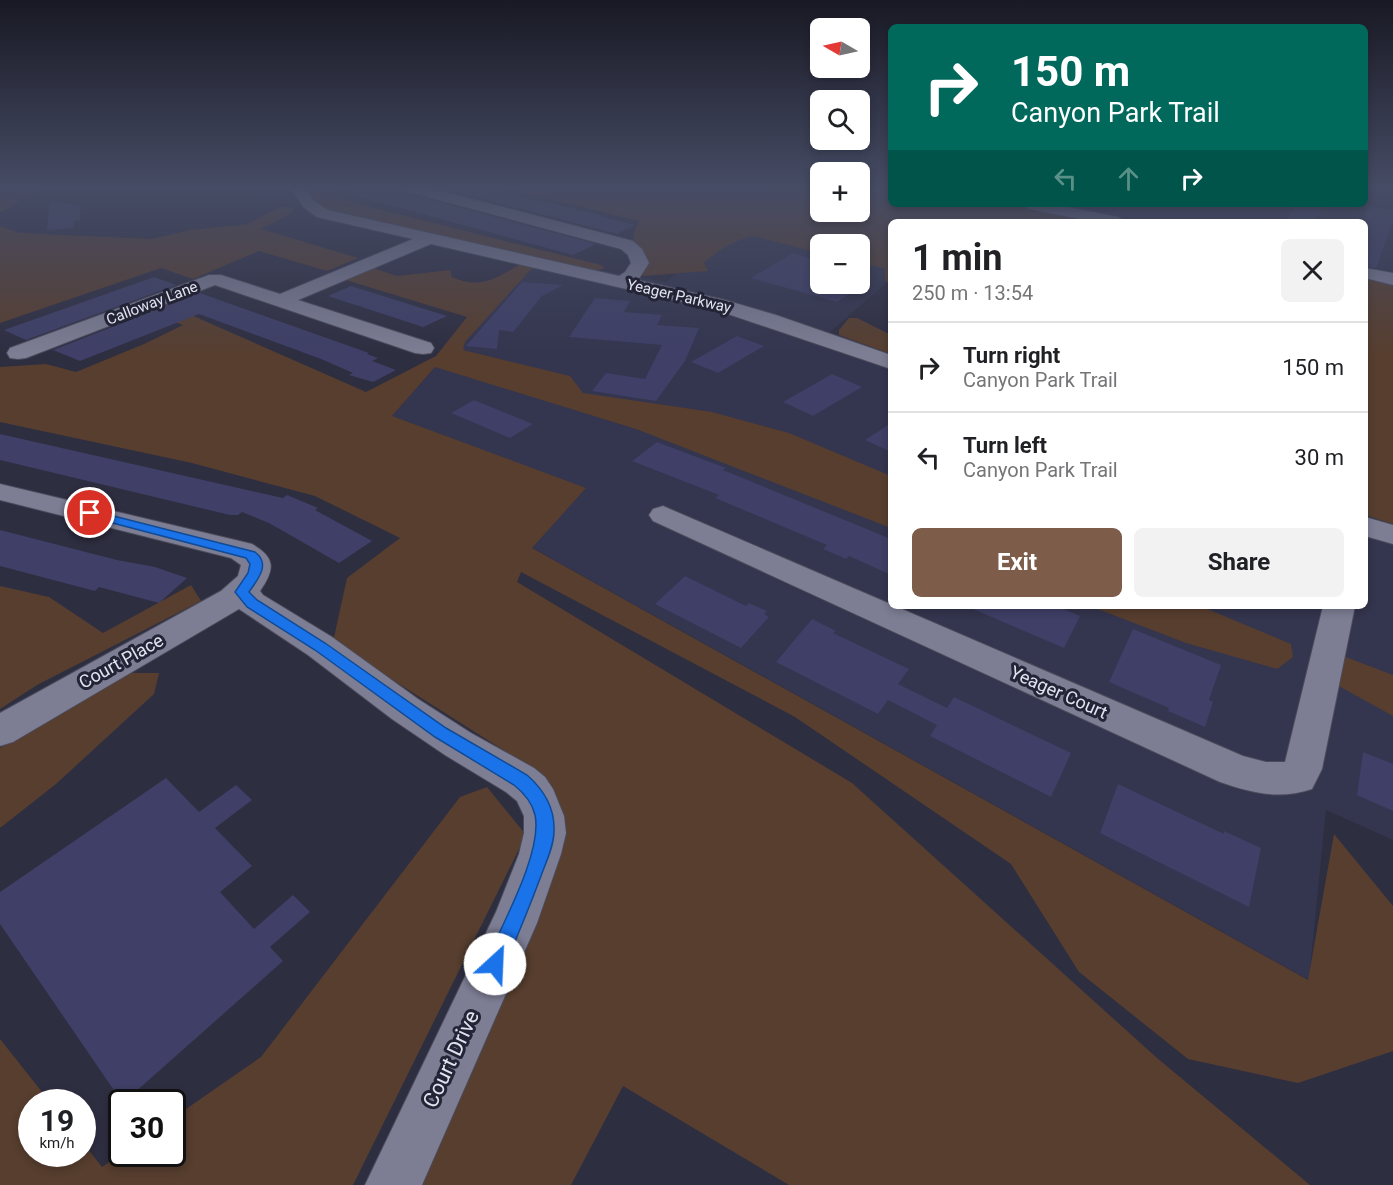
<!DOCTYPE html>
<meta charset="utf-8">
<style>
body{margin:0;font-family:Roboto,sans-serif;background:#f2f2f2;color:#202124;height:100vh;display:flex;flex-direction:column;font-size:22px;white-space:nowrap}
*{box-sizing:border-box;margin:0}
p{font-size:20px;color:#757577}
.icon{flex:none;width:33px;height:33px;fill:none;stroke:currentColor;stroke-width:2;stroke-linecap:round;stroke-linejoin:round}
.map{position:relative;flex:1;overflow:hidden}
.side{position:absolute;left:888px;top:219px;width:480px;height:390px;display:flex;flex-direction:column;background:#fff;border-radius:9px;box-shadow:0 3px 9px #0003}
.side>*{flex:none}
.hud{position:absolute;left:888px;top:24px;width:480px;height:183px;border-radius:9px;box-shadow:0 3px 9px #0003;background:#00695c;color:#fff;overflow:hidden}
.needle{width:39px;rotate:279deg}
.buttons{position:absolute;left:810px;top:18px;display:grid;gap:12px}
.buttons a{display:grid;place-items:center;width:60px;height:60px;border-radius:9px;background:#fff;box-shadow:0 3px 9px #0003;font-size:30px}
.speed{position:absolute;left:18px;top:1089px;display:flex;gap:12px;font-size:30px;font-weight:700;text-align:center}
.speed>*{display:grid;place-content:center;width:78px;height:78px;border-radius:50%;background:#fff;box-shadow:0 3px 9px #0003;line-height:1}
.speed small{font-size:15px;font-weight:400}
.speed .limit{border:3px solid #111;border-radius:9px;background:#fff;color:#111}
.pin{position:absolute;display:grid;place-items:center;width:51px;height:51px;color:#fff;margin:-26px;border:3px solid #fff;border-radius:50%;box-shadow:0 2px 6px #0007}
.me{position:absolute;width:66px;margin:-33px;rotate:25deg;stroke-linejoin:round;filter:drop-shadow(0 0 4px #0008)}
.turn{display:flex;align-items:center;gap:21px;height:126px;padding:0 24px;font-size:27px}
.turn .icon{width:78px;height:78px;stroke-width:2.5}
.turn b{display:block;font-size:42px;line-height:51px}
.lanes{display:flex;align-items:center;height:57px;padding:0 24px;background:#0003;justify-content:center;gap:30px;direction:ltr}
.lanes .off{opacity:.35}
.round{display:grid;place-items:center;flex:none;width:63px;height:63px;border-radius:9px;background:#f2f2f2}
.summary{display:flex;align-items:center;justify-content:space-between;height:102px;padding:0 24px}
h1{font-size:36px;font-weight:700;line-height:45px}
.button{display:flex;gap:12px;margin-top:auto;padding:12px 24px}
.button a{flex:1;height:69px;border-radius:9px;background:#7d5c49;color:#fff;font-size:24px;font-weight:700;line-height:69px;text-align:center}
.button a+a{background:#f2f2f2;color:#202124}
ul{padding:0;list-style:none}
li{display:flex;align-items:center;gap:18px;height:90px;padding:0 24px;border-top:2px solid #e0e0e0}
li div{flex:1}
li b{display:block;font-size:22px}
li em{font-style:normal}
.map>svg:first-child{display:block}
.built{fill:#34354e}
.green{fill:#573e2f}
.building{fill:#3f3f67}
.lines{fill:none;stroke-linecap:round;stroke-linejoin:round}
.minor-casing{stroke:#4b4b5b;stroke-width:2}
.minor{fill:#7d7e94;fill-rule:evenodd}
.route{fill:#1a73e8;stroke:#114b97;stroke-width:1.5}
.labels{text-anchor:middle;dominant-baseline:central;stroke-width:6;stroke-linejoin:round;paint-order:stroke}
.far-street-label{font-size:15px;fill:#e2e3f0;stroke:#242437}
.street-label{font-size:18px;fill:#e2e3f0;stroke:#242437}
.near-street-label{font-size:21px;fill:#e2e3f0;stroke:#242437}
</style>
<div class="map">
<svg width="1393" height="1185" viewBox="0 0 1393 1185">
<rect width="100%" height="100%" fill="#2e2e41"/>
<!-- built -->
<g class="built">
<polygon points="1365,188 1393,188 1393,272 1365,267 1365,222 1132,222 1043,204 1365,204"/>
<polygon points="730,229 820,250 820,284 860,284 860,259 891,266 891,279 830,332 891,355 891,606 1365,606 1365,515 1393,524 1393,840 1326,810 1309,980 531,547 585,489 392,416 531,258 666,282"/>
</g>
<!-- green -->
<g class="green">
<polygon points="0,188 61,188 33,193 0,213"/>
<polygon points="304,188 330,188 334,197 354,203 601,265 605,268 596,271 338,214 318,207"/>
<path d="M504,188H820V212H860V188H891V204H1006L1096,222H891V284L885,281V269L860,262V244H820V253L753,236C735,240 718,250 704,263L708,271L641,276L646,261C632,243 629,242 639,221Z"/>
<polygon points="282,206 294,208 291,213 261,229 358,258 327,271 259,251 193,279 161,268 0,323 0,226 19,233 151,239 191,230 248,224"/>
<path d="M521,264L533,267L465,342L463,350L570,376L583,393L712,412L789,433L891,476V528L636,429L435,367L392,416L586,488L532,548L1308,980L1334,834L1393,906V1051L1298,1083L1188,1059L1079,972L1011,864L795,717L521,572L517,582L852,783L1157,1058L1310,1185H789L623,1086L571,1185H413L563,820L546,777L333,642L347,578L400,538L315,496L192,463L0,422V367L46,364L76,372L144,344L183,325L147,311L166,304L366,392L436,356L467,317L346,280L373,268L397,276L450,270L452,277C481,290 496,278 521,264Z"/>
<polygon points="1365,278 1393,283 1393,524 1365,515"/>
<polygon points="849,318 857,318 891,335 891,354 839,335 839,330"/>
<polygon points="191,585 201,601 37,685 0,709 0,586 49,597 103,633"/>
<polygon points="1090,606 1200,606 1291,644 1293,657 1277,669 1186,643"/>
<polygon points="1343,656 1393,675 1393,716 1337,685"/>
<polygon points="124,673 159,673 154,694 56,784 0,828 0,748"/>
<polygon points="487,787 526,835 353,1185 0,1185 0,1039 50,1102 32,1102 32,1154 82,1154 83,1143 102,1167 122,1153 172,1154 173,1118 261,1057 460,797"/>
</g>
<!-- building -->
<g class="building">
<polygon points="350,188 402,188 405,193 596,244 573,255 349,194"/>
<polygon points="440,188 484,188 601,215 599,216 635,225 617,234"/>
<polygon points="50,201 81,206 80,220 74,221 74,228 47,230"/>
<polygon points="1297,204 1325,204 1315,222 1285,222"/>
<polygon points="1365,205 1393,210 1393,220 1376,268 1365,266"/>
<polygon points="793,253 820,261 820,284 864,284 837,302 751,278"/>
<polygon points="154,277 176,285 26,340 4,330"/>
<polygon points="522,282 563,285 542,296 513,332 499,330 497,349 466,346"/>
<polygon points="351,286 447,316 423,327 328,296"/>
<polygon points="200,293 369,353 367,354 378,358 372,361 396,370 373,382 349,375 353,373 321,359 199,314 80,361 53,350"/>
<polygon points="595,298 630,301 624,312 662,315 657,325 699,328 685,361 656,401 592,391 606,373 645,379 662,345 569,337"/>
<polygon points="737,336 764,346 718,373 691,362"/>
<polygon points="832,374 862,387 813,416 783,402"/>
<polygon points="474,400 533,424 510,438 451,413"/>
<polygon points="891,423 891,452 865,440"/>
<polygon points="0,434 283,498 287,495 318,508 315,510 372,541 339,563 269,523 242,512 238,515 230,515 0,460"/>
<polygon points="657,442 726,468 723,470 891,539 891,575 849,556 846,559 823,549 827,545 715,498 719,495 632,461"/>
<polygon points="0,530 117,560 155,567 187,578 159,603 99,587 95,591 0,566"/>
<polygon points="685,576 746,606 749,603 767,611 764,614 769,617 741,648 655,604"/>
<polygon points="966,606 1056,606 1080,616 1064,648"/>
<polygon points="812,619 836,631 833,633 909,669 898,684 947,708 954,697 1071,753 1051,797 930,736 937,725 888,700 878,714 776,662"/>
<polygon points="1133,629 1221,665 1209,700 1213,702 1205,727 1168,711 1169,708 1109,682"/>
<polygon points="1363,752 1393,764 1393,811 1357,795"/>
<polygon points="166,778 199,812 236,785 252,800 215,828 252,866 220,892 254,929 293,895 310,912 270,947 283,961 124,1102 122,1102 0,924 0,892"/>
<polygon points="1118,784 1224,834 1224,831 1261,848 1249,907 1100,833"/>
</g>
<g class="lines">
<defs>
<g id="minor">
<polygon points="292,188 306,188 314,201 328,210 619,276 625,272 631,263 628,255 621,249 406,191 404,188 430,188 633,241 642,249 649,263 638,280 725,300 776,315 891,355 891,369 713,309 431,244 298,300 431,343 434,348 431,353 423,354 415,353 215,285 26,358 18,359 10,358 7,353 10,348 209,275 221,275 280,294 413,239 317,217 303,207"/>
<polygon points="1021,204 1052,204 1118,217 1126,222 1095,222 1029,209"/>
<polygon points="1365,268 1393,273 1393,285 1365,278"/>
<path d="M0,484L252,544C276,558 275,569 260,591L263,595L332,637L418,699L471,733L534,768L545,777L553,789L564,816L566,833L561,854L537,923L422,1185H365L496,912L519,854L524,833V816L517,801L506,792L445,755L392,719L308,655L239,609L13,742L0,746V713L221,591L238,576L241,565L231,558L0,500Z"/>
<path d="M663,506L1243,756L1266,762H1285L1323,606H1355L1322,769L1312,789C1279,800 1252,793 1220,782L653,521L649,515L653,509Z"/>
<polygon points="1365,517 1393,525 1393,544 1365,536"/>
</g>
</defs>
<!-- minor casing -->
<use href="#minor" class="minor-casing"/>
<!-- minor -->
<use href="#minor" class="minor"/>
</g>
<!-- sky -->
<linearGradient id="sky" x2="0" y2="1"><stop stop-color="#191924"/><stop offset="0.53" stop-color="#464c65"/><stop offset="1" stop-color="#464c65" stop-opacity="0"/></linearGradient>
<rect width="1393" height="354" fill="url(#sky)"/>
<!-- route -->
<path class="route" d="M90,510L255,552C271,564 258,579 249,592L257,600L325,643L446,728L527,775C543,789 555,808 554,831C554,846 546,862 541,876C529,908 516,940 502,971L495,974L488,971L485,964C500,928 543,853 535,815C532,802 524,793 514,785L435,737L315,650L247,607L235,592L248,573L250,564L246,558L86,516L84,513Z"/>
<g class="labels">
<!-- far-street labels -->
<g class="far-street-label">
<text transform="translate(679 296) rotate(13)">Yeager Parkway</text>
<text transform="translate(152 303) rotate(-21)">Calloway Lane</text>
</g>
<!-- street labels -->
<g class="street-label">
<text transform="translate(121 661) rotate(-29)">Court Place</text>
<text transform="translate(1059 692) rotate(24)">Yeager Court</text>
</g>
<!-- near-street labels -->
<g class="near-street-label">
<text transform="translate(451 1059) rotate(-65)">Court Drive</text>
</g>
</g>
</svg>
<div class="buttons">
<a><svg class="needle" viewBox="-14 -14 28 28"><path d="M0-13l5 13h-10z" fill="#e53935"/><path d="M0 13l5-13h-10z" fill="#757577"/></svg></a>
<a><svg class="icon" aria-label="search" viewBox="0 0 24 24"><circle cx="10" cy="10" r="6"/><path d="M15 15l6 6"/></svg></a>
<a>+</a>
<a>−</a>
</div>
<div class="speed"><div>19<small>km/h</small></div><div class="limit">30</div></div>
<div class="pin" style="left:90px;top:513px;background:#d93025"><svg class="icon" aria-label="arrive" viewBox="0 0 24 24"><path d="M6 21V4h12l-3 4 3 4H6"/></svg></div>
<svg class="me" style="left:495px;top:964px" viewBox="-20 -20 40 40"><circle r="19" fill="#fff"/><path d="M0-13L10 11 0 6-10 11z" fill="#1a73e8"/></svg>
<div class="hud">
<div class="turn"><svg class="icon" aria-label="right" viewBox="0 0 24 24"><path d="M7 20v-9h11M14 6l5 5-5 5"/></svg><div><b>150 m</b>Canyon Park Trail</div></div>
<div class="lanes"><svg class="icon off" aria-label="left" viewBox="0 0 24 24"><path d="M17 20v-9H6M10 6l-5 5 5 5"/></svg><svg class="icon off" aria-label="ahead" viewBox="0 0 24 24"><path d="M12 20V5M6 11l6-6 6 6"/></svg><svg class="icon" aria-label="right" viewBox="0 0 24 24"><path d="M7 20v-9h11M14 6l5 5-5 5"/></svg></div>
</div>
<section class="side">
<div class="summary"><div><h1>1 min</h1><p>250 m · 13:54</p></div><a class="round"><svg class="icon" aria-label="close" viewBox="0 0 24 24"><path d="M6 6l12 12M18 6L6 18"/></svg></a></div>
<ul>
<li><svg class="icon" aria-label="right" viewBox="0 0 24 24"><path d="M7 20v-9h11M14 6l5 5-5 5"/></svg><div><b>Turn right</b><p>Canyon Park Trail</p></div><em>150 m</em></li>
<li><svg class="icon" aria-label="left" viewBox="0 0 24 24"><path d="M17 20v-9H6M10 6l-5 5 5 5"/></svg><div><b>Turn left</b><p>Canyon Park Trail</p></div><em>30 m</em></li>
</ul>
<div class="button"><a>Exit</a><a>Share</a></div>
</section>
</div>
